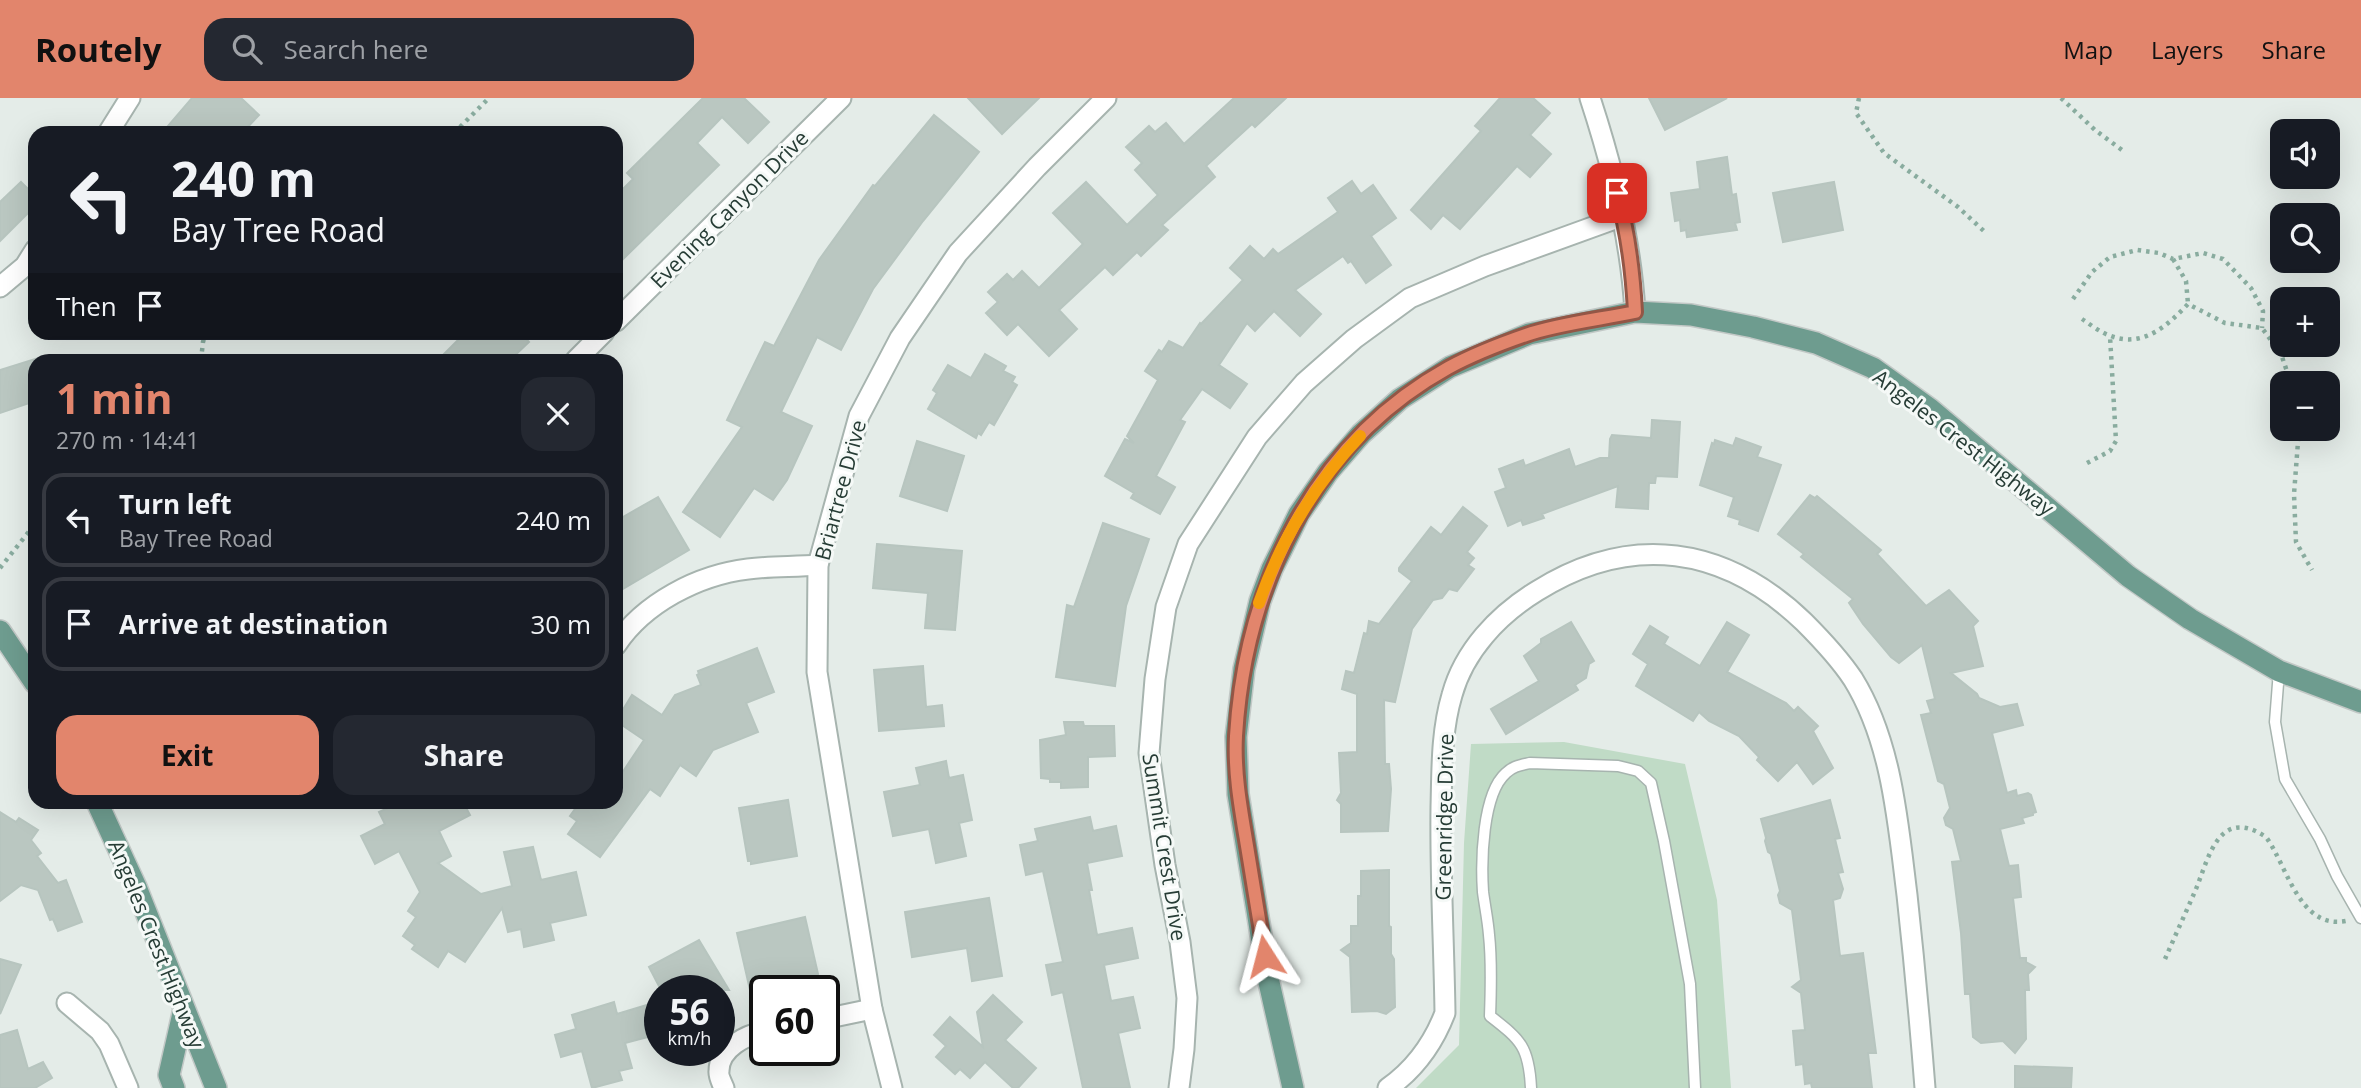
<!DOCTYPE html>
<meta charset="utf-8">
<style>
body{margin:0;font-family:"Open Sans",sans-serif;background:#242831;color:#f1f3f6;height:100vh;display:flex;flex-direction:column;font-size:26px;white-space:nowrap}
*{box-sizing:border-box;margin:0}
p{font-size:23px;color:#9ea1a6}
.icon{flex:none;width:38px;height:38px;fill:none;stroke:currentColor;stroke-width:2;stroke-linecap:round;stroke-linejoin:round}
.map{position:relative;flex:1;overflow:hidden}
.details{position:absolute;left:28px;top:256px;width:595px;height:455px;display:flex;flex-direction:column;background:#171b24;border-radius:21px;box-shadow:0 7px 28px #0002}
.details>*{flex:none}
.hud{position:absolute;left:28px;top:28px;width:595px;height:214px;border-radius:21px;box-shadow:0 7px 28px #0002;background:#171b24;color:#f1f3f6;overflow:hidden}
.controls{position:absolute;left:2270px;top:21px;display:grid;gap:14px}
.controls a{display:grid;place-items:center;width:70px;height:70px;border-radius:14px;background:#171b24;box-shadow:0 7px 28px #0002;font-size:35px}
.speed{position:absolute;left:644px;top:877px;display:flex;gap:14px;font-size:35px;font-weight:700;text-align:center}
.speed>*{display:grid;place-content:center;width:91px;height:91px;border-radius:50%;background:#171b24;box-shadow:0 7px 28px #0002;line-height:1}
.speed small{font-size:18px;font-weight:400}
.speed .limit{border:4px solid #111;border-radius:10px;background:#fff;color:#111}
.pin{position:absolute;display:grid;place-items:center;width:60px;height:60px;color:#fff;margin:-30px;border-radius:14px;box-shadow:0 4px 10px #0006}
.me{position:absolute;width:77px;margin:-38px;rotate:351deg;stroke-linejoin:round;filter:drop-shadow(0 0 5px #0008)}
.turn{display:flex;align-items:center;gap:24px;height:147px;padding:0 28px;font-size:32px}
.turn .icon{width:91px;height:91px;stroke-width:2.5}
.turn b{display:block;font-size:49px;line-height:60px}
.then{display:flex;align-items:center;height:66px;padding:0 28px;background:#0003;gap:14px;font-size:26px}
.round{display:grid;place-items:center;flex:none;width:74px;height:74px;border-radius:21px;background:#242831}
.summary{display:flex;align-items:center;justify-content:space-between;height:119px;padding:0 28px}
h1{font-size:42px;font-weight:700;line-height:52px;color:#e2856c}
.cta{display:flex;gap:14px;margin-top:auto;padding:14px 28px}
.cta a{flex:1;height:80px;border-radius:21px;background:#e2856c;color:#111;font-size:28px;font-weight:700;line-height:80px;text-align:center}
.cta a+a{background:#242831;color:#f1f3f6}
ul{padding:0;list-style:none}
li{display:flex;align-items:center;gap:21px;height:94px;margin:0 14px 10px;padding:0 14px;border:4px solid #363941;border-radius:21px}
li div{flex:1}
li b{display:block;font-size:26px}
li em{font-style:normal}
header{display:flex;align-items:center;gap:42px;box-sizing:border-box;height:98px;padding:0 35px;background:#e2856c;color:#111}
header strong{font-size:33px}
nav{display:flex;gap:38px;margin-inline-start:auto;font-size:24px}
.search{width:490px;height:63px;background:#242831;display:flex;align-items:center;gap:18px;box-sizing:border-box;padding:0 24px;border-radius:21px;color:#9ea1a6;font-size:26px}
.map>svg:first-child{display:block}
.green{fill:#c0dbc6}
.building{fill:#bac7c1;stroke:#b7c5bf;stroke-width:2}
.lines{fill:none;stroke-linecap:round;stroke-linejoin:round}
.service-casing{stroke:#a7b4af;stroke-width:13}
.minor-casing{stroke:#a7b4af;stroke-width:23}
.primary-casing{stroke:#c2c8c6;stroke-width:24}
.path{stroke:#89ac9f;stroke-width:4.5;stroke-dasharray:3.5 5;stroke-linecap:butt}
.service{stroke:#fff;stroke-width:10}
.minor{stroke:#fff;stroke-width:19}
.primary{stroke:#6e9c8f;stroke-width:21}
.route-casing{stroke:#935646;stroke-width:18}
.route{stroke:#e2856c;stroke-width:12}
.slow{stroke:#f59e0b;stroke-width:12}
.labels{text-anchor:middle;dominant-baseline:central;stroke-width:6;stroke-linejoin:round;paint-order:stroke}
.street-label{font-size:21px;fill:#263c35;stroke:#f5f9f7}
</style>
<header>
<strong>Routely</strong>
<div class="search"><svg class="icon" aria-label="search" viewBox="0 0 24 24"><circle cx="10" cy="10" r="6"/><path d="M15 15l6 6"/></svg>Search here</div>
<nav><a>Map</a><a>Layers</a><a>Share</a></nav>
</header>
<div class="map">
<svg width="2361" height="990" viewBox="0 0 2361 990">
<rect width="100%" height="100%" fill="#e4ece8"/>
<!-- green -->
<polygon class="green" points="1564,644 1685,666 1717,802 1731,990 1416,990 1459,947 1464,745 1471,646"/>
<!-- building -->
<g class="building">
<polygon points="192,0 241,0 259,17 242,35 162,35"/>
<polygon points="703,0 744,0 769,24 748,45 722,19 697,45 719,67 616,168 616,98 633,81 627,75"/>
<polygon points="968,0 1039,0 1002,36"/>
<polygon points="1234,0 1286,0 1255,29 1252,26 1206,68 1215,79 1162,127 1168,132 1141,158 1137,154 1113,177 1105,169 1059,212 1077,231 1049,258 1018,226 1007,237 986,215 998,204 988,194 1007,176 1013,182 1022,173 1039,190 1083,146 1053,115 1086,84 1127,127 1158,97 1135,72 1142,65 1126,49 1149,28 1155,34 1166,25 1184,46"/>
<polygon points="1500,0 1533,0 1550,15 1530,37 1551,56 1530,79 1517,68 1460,131 1443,117 1431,131 1411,112 1481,33 1475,28"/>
<polygon points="1649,0 1727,0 1665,32"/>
<polygon points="934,17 979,54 923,123 873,191 841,252 817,239 781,314 812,328 787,382 773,402 754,390 720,439 683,414 742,329 727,322 765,244 774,248 819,162 873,87 875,88"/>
<polygon points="1727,59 1732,97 1736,96 1740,124 1735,125 1737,132 1687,139 1686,132 1681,133 1680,122 1675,123 1671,95 1700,91 1697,64"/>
<polygon points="1352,83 1361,96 1373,87 1396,120 1371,138 1391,167 1366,185 1351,163 1348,165 1343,158 1295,192 1321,216 1300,238 1274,213 1255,233 1247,225 1219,267 1247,286 1230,310 1202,291 1180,322 1185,324 1156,378 1175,389 1160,416 1131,400 1134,395 1105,378 1125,341 1134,345 1127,338 1158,282 1145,273 1159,252 1162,254 1169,243 1183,250 1200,225 1201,226 1243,182 1230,170 1250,148 1264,161 1273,151 1278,156 1338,114 1328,100"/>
<polygon points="21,84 35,98 35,108 0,143 0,104"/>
<polygon points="1834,84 1843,132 1783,144 1773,95"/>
<polygon points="466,234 520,234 529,244 510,262 438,262"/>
<polygon points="985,256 1006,268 1003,273 1015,279 1012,284 1017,287 994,327 989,324 981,337 978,335 976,340 928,311 937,295 933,292 948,267 971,280"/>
<polygon points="35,261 35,303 0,315 0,272"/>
<polygon points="1652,322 1680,324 1677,379 1656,378 1655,385 1649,385 1648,411 1616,409 1618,388 1542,416 1544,420 1523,427 1521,422 1508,428 1495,394 1506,390 1499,371 1523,362 1525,368 1569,351 1575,369 1600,360 1609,360 1610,341 1612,337 1651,340"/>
<polygon points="1736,340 1761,349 1757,359 1781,367 1758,433 1739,426 1740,422 1728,418 1734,399 1700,387 1712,345 1714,346 1715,342 1733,348"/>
<polygon points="917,343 964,358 947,413 900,398"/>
<polygon points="1810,397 1815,400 1817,398 1881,452 1877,456 1926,508 1949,492 1978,523 1973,528 1983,568 1951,575 1977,596 1979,600 2000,609 2017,606 2023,627 1992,635 2007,695 2016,692 2017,698 2028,695 2031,697 2036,714 2033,715 2033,717 2022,720 2024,725 2000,731 2009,768 2018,767 2021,799 2013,800 2020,860 2026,860 2026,864 2035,869 2028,876 2029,892 2025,892 2026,941 2015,955 2003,943 1981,945 1973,939 1970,896 1965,896 1961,835 1952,764 1961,763 1953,731 1946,727 1944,720 1950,710 1944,686 1938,683 1921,617 1931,615 1927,603 1935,601 1922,547 1899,565 1891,559 1863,526 1849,505 1853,501 1801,459 1804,456 1778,436"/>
<polygon points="658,399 689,452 616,495 616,423"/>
<polygon points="1463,409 1487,428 1467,454 1474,460 1468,467 1474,471 1457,493 1449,491 1442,500 1433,502 1412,531 1395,604 1384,602 1385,666 1389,666 1391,691 1388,733 1341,734 1341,706 1337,702 1341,695 1339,655 1357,654 1357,596 1342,591 1346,573 1354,575 1364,535 1367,536 1369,523 1379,526 1412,483 1399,473 1399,470 1431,429 1441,437"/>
<polygon points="1103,425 1149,441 1126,508 1115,588 1056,579 1067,507 1074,509"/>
<polygon points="877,446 962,453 955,532 925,530 928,495 873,490"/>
<polygon points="1571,524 1594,563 1589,566 1586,580 1575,587 1578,592 1506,636 1491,611 1539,583 1524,558 1541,545 1541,541"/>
<polygon points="1727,524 1749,537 1727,574 1786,605 1794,613 1798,609 1818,628 1813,633 1833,670 1813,686 1797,664 1778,683 1757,662 1759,659 1739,638 1709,623 1699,614 1693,623 1636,588 1648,566 1633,556 1650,528 1668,539 1664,546 1700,568"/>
<polygon points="757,550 774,594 746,605 758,634 713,652 696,678 680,667 660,698 650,691 600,759 568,736 577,723 570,718 580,704 616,704 616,684 644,642 616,623 632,597 662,617 675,597 701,587 697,577 699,576 698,573"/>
<polygon points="923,568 926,609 942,607 944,628 879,633 874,572"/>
<polygon points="1064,624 1083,624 1084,628 1114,628 1115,658 1088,659 1088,689 1061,690 1061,684 1050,684 1050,681 1041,680 1040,642 1066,637"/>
<polygon points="946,663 949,680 963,677 972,722 959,725 966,758 936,765 929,731 893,738 884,694 920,687 916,670"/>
<polygon points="788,702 797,758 751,766 751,763 748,763 739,710"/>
<polygon points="1830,702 1840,740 1835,741 1843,774 1838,775 1843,791 1840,800 1833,802 1840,858 1863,855 1876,955 1868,955 1872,990 1812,990 1811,985 1805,986 1803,966 1796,967 1793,933 1805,932 1801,895 1792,889 1801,882 1792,812 1780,805 1778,797 1780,793 1771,756 1768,754 1765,743 1766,740 1761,721"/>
<polygon points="401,704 463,704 470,717 439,733 451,758 438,765 481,796 512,788 504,754 533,749 541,782 576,774 586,817 550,825 554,842 524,849 521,831 508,834 502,810 465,864 448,853 438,869 412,851 415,847 403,838 416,819 408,813 420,794 399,753 375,766 361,738 385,726 379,714"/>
<polygon points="0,714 16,724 19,720 38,732 31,742 41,755 37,758 58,785 66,782 82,824 58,833 53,821 50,822 38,792 21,787 0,803"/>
<polygon points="1090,719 1093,733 1116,728 1122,758 1087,765 1092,792 1089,792 1097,837 1132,830 1138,860 1104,867 1111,903 1133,899 1140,930 1118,935 1130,990 1083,990 1063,894 1052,897 1046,867 1063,864 1043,773 1026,777 1020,747 1038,743 1035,731"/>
<polygon points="1389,772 1389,828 1391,829 1391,856 1394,861 1395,909 1386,916 1377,913 1352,914 1350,859 1341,852 1351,845 1351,828 1358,828 1358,798 1361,798 1361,773"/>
<polygon points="989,800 1002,878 972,883 967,850 912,859 905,814"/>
<polygon points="805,819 818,876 750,892 737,835"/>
<polygon points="699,842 729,892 661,892 649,869"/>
<polygon points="0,861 21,867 0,916"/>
<polygon points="993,897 1022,924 1005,942 1036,970 1018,990 1013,990 985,964 970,980 960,971 955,976 936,959 946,948 934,937 950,919 983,949 977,914"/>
<polygon points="614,904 617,916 650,906 659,936 625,945 632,970 619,973 622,982 592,990 582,953 561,959 555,937 576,931 572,917"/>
<polygon points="17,932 28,971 43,964 52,980 35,990 0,990 0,937"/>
<polygon points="2015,968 2072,970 2071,990 2015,990"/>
</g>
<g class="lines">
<defs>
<g id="service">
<polyline points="2279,573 2275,624 2285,681 2320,741 2337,778 2361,820"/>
<path d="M1531,990C1529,949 1521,942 1490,918C1491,891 1492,864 1489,837C1488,823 1485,809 1483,794C1481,764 1482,696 1506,675C1513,668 1521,667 1530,665L1618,668L1638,673L1651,685L1664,743L1690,886L1695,990"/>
</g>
<g id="minor">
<path d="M1590,0C1613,70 1631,141 1635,214"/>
<polyline points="108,35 130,0"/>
<polyline points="0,189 25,168 35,152"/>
<polyline points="616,223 841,0"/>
<polyline points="576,262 604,234"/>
<path d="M616,547C644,505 698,477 748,471C771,468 795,469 818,467"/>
<polyline points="67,905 100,933 109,946 128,990"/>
<polyline points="824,921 872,911"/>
<path d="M724,990C722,985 718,978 719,973C719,950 746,937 765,933"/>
<polyline points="892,990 872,911 817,574 818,467 859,318 900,240 958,155 1037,69 1106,0"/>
<polyline points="1179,990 1184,951 1187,900 1180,844 1165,767 1149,655 1155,581 1166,509 1188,446 1257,339 1304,285 1354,241 1410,200 1485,168 1623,118"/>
<path d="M1388,990C1415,971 1433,946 1445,915C1444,846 1440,778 1441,709C1442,672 1441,634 1452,597C1464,553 1498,517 1537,493C1631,434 1725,448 1804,524C1821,541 1839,560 1853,581C1892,644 1898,725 1907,797C1914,861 1920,926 1925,990"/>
</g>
<g id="primary">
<polyline points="0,533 35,585"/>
<polyline points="97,704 136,789 216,990"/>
<polyline points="174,990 169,977 184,911"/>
<polyline points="1293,990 1268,880 1238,696 1236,639 1244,571 1260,503 1272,471 1299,416 1328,374 1361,336 1400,301 1450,269 1529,236 1635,214 1691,217 1753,229 1816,245 1873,270 1930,311 2128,478 2190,521 2279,573 2361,604"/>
</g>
</defs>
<!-- service casing -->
<use href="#service" class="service-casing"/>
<!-- minor casing -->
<use href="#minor" class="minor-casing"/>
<!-- primary casing -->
<use href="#primary" class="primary-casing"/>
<!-- path -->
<g class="path">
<polyline points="1859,0 1856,15 1884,55 1958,109 1986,135"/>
<polyline points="2061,0 2095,32 2122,52"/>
<polyline points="454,35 489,0"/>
<polyline points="2173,161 2186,183 2188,206"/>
<polyline points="2073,201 2092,174 2110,159 2137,152 2159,155 2173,161 2203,155 2223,161 2251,190 2263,213 2262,230"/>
<path d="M2082,221C2091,227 2101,235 2111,238C2143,250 2167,228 2188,206L2225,225L2262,230L2281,256L2291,285"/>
<polyline points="201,262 203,244 206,234"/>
<polyline points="2299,331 2294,396 2296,444 2312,472"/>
<polyline points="2087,365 2110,353 2116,343 2110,238"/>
<polyline points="0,470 35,426"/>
<path d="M2165,861C2175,838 2186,814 2196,791C2209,759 2219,708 2266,739C2287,767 2299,832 2346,823"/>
</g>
<!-- service -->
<use href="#service" class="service"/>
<!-- minor -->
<use href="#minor" class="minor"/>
<!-- primary -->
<use href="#primary" class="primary"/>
</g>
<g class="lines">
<defs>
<path id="route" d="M1265,858C1259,821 1253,785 1247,748C1241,712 1234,675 1236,638C1245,488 1313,345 1448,270C1472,257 1500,246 1526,237C1557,226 1602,221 1635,214C1633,174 1628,134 1617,95"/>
</defs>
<!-- route casing -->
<use href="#route" class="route-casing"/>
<!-- route -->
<use href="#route" class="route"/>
<!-- slow -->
<path class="slow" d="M1259,505C1281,442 1315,386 1360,338"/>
</g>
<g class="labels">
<!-- street labels -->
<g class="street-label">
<text transform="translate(729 111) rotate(-45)">Evening Canyon Drive</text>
<text transform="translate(1964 344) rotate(38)">Angeles Crest Highway</text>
<text transform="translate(840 392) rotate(-75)">Briartree Drive</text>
<text transform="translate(1444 719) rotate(-89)">Greenridge Drive</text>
<text transform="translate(1165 749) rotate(81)">Summit Crest Drive</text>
<text transform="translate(157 846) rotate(68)">Angeles Crest Highway</text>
</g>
</g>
</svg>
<div class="controls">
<a><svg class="icon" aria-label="sound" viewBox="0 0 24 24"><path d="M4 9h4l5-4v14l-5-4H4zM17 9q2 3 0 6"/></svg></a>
<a><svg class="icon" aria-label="search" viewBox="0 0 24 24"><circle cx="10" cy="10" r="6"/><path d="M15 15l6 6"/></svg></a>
<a>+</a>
<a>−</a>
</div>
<div class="speed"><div>56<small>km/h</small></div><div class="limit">60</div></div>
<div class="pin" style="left:1617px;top:95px;background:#d93025"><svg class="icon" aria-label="arrive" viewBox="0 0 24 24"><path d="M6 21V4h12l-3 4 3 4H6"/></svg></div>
<svg class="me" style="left:1265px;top:858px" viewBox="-20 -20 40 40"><path d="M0-17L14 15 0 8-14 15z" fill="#e2856c" stroke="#fff" stroke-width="4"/></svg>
<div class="hud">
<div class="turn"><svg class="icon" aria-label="left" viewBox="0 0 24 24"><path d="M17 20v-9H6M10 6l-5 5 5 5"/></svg><div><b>240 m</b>Bay Tree Road</div></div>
<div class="then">Then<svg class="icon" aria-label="arrive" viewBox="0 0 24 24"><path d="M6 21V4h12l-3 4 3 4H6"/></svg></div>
</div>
<section class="details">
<div class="summary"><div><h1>1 min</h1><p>270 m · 14:41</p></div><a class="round"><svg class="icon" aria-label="close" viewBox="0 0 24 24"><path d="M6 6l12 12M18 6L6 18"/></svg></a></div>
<ul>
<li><svg class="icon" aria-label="left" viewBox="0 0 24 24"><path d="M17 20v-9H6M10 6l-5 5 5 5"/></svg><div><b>Turn left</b><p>Bay Tree Road</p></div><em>240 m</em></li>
<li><svg class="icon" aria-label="arrive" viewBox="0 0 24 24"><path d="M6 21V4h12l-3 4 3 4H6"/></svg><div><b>Arrive at destination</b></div><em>30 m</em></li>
</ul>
<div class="cta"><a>Exit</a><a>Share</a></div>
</section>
</div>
